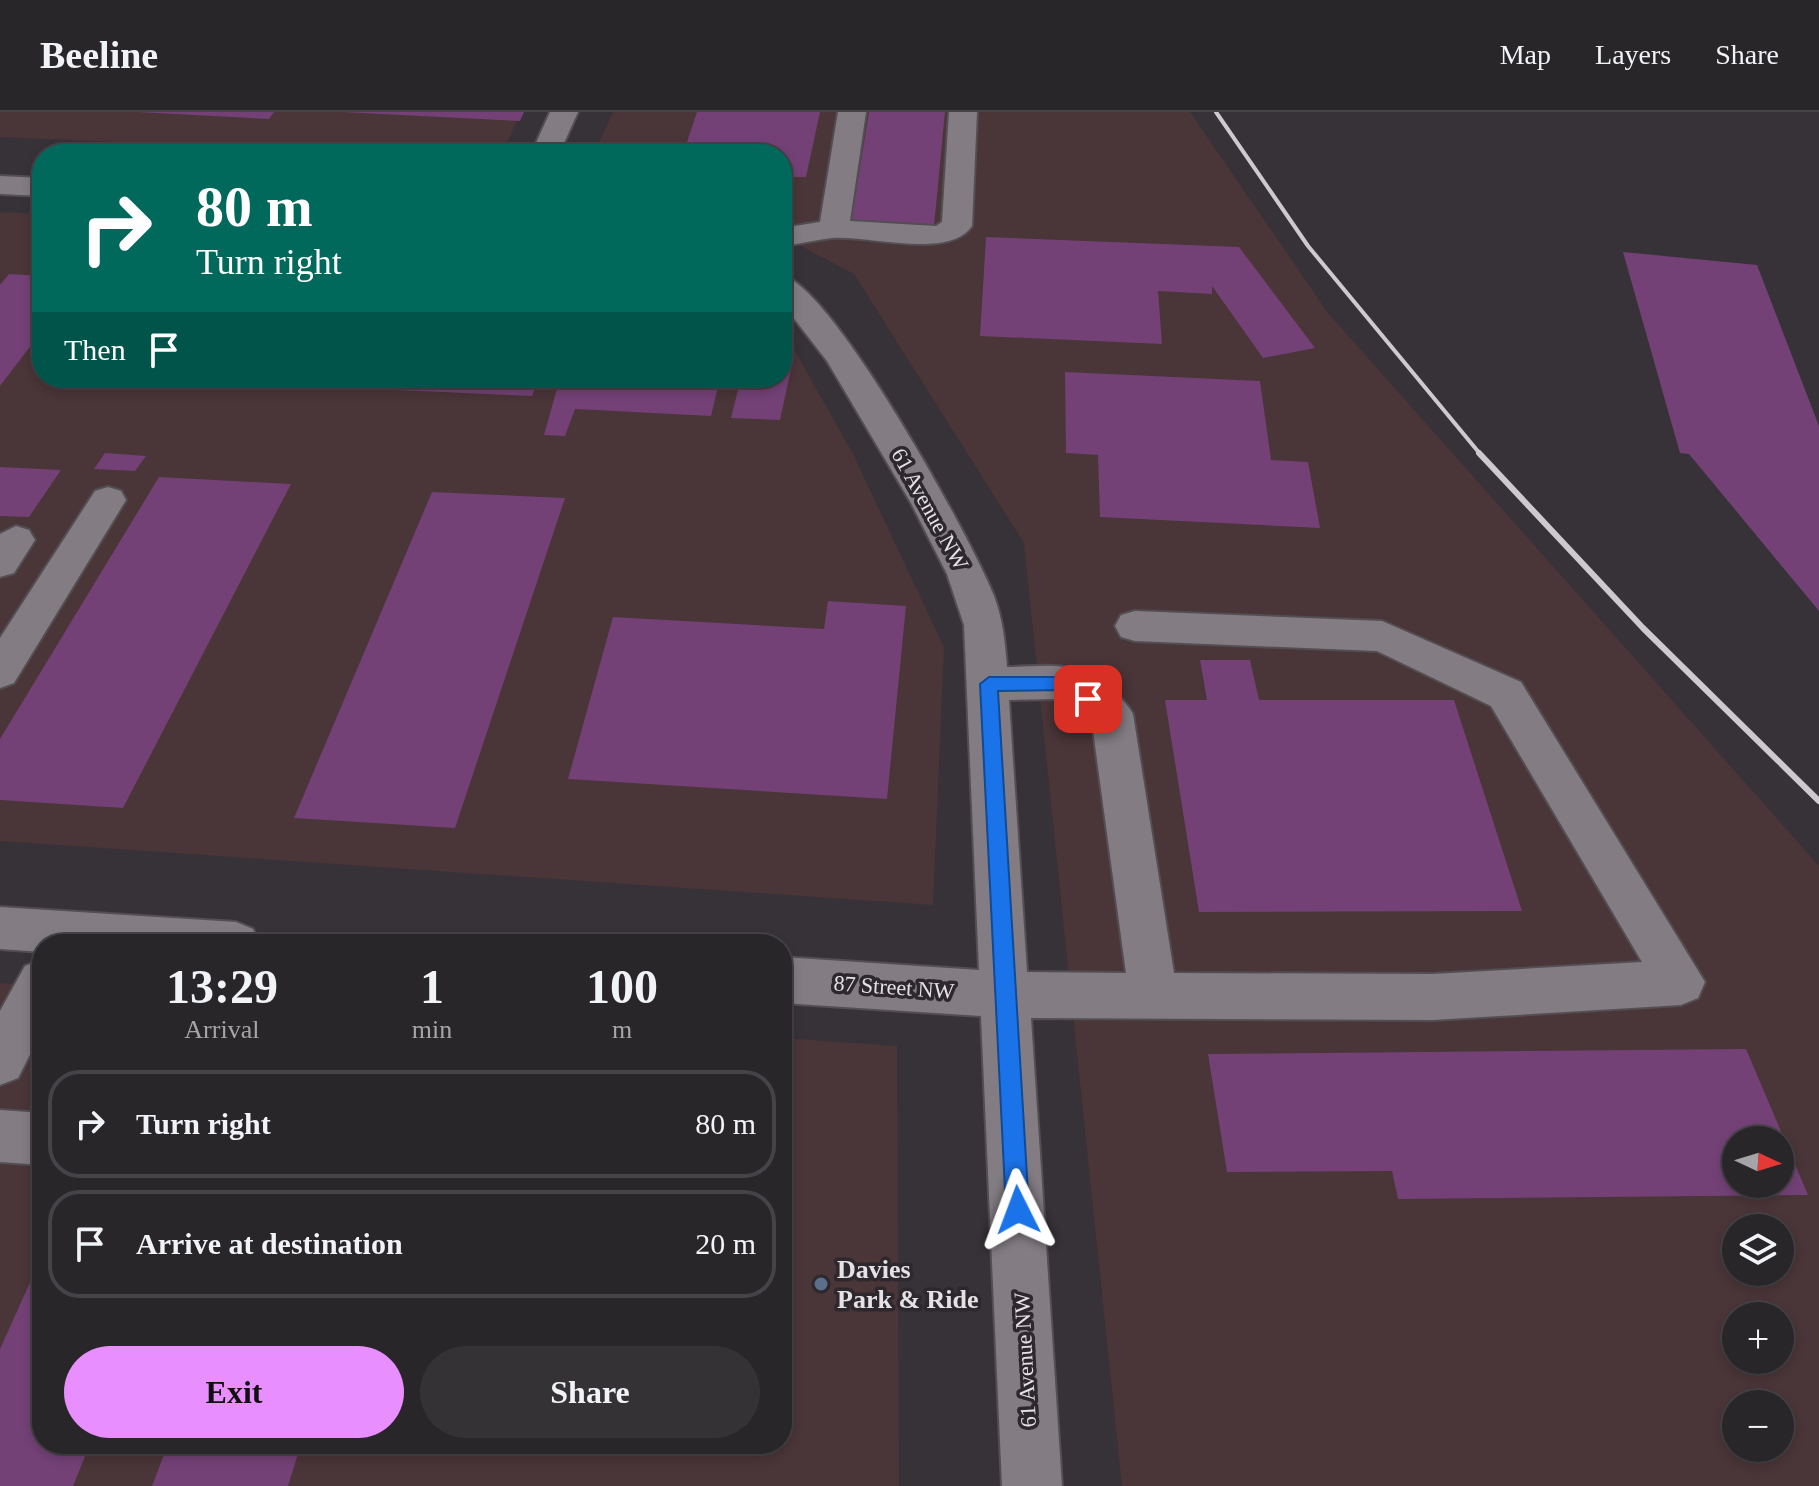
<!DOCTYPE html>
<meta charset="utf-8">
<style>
body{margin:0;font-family:Georgia,serif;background:#353236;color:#f1f3f6;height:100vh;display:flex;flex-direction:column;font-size:30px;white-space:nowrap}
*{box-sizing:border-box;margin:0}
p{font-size:26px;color:#a5a5a8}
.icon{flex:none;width:44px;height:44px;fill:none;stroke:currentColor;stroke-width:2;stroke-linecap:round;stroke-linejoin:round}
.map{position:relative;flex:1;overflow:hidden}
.details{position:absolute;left:32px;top:822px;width:760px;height:520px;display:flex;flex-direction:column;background:#29262a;border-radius:32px;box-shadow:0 4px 12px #0003,0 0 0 2px #454347}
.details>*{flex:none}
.top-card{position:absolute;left:32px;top:32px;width:760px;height:244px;border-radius:32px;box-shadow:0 4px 12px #0003,0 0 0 2px #454347;background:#00695c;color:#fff;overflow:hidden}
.needle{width:52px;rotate:94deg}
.tools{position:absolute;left:1722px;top:1014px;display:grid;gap:16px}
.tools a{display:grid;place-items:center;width:72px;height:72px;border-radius:50%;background:#29262a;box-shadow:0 4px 12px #0003,0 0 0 2px #454347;font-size:40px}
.pin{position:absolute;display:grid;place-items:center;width:68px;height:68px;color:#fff;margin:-34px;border-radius:16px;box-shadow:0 4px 12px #0006}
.me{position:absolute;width:88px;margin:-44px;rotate:357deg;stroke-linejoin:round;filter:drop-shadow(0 0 6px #0008)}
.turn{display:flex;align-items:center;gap:28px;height:168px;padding:0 32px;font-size:36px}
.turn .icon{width:104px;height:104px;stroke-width:2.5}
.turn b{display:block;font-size:56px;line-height:68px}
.then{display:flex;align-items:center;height:76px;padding:0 32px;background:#0003;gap:16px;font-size:30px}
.eta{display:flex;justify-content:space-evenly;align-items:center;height:136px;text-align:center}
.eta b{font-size:48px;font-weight:700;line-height:56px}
.cta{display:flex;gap:16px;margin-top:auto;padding:16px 32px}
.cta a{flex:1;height:92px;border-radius:48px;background:#e98eff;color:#111;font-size:32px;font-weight:700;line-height:92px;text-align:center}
.cta a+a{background:#353236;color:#f1f3f6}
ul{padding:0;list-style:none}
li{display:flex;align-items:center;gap:24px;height:108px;margin:0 16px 12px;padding:0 16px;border:4px solid #454347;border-radius:32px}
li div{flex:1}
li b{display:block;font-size:30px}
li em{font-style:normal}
header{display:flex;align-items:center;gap:48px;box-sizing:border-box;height:112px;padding:0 40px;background:#29262a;border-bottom:2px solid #454347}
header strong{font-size:38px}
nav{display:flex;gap:44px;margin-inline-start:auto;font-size:28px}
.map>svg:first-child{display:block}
.industrial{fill:#4a3538;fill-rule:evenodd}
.building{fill:#734176;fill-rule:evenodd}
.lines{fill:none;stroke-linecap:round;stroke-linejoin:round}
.minor-casing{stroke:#524e52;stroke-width:4}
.minor{fill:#837d83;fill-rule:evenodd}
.rail-far1{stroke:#cdc9cd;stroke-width:4}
.rail{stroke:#cdc9cd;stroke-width:6}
.route{fill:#1a73e8;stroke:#114b97;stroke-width:2}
.service-dot{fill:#5c6f8a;stroke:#2d282d;stroke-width:3}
.labels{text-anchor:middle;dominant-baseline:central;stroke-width:7;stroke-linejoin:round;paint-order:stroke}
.street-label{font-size:22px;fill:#e5e1e5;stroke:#2d282d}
.near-poi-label{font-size:26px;font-weight:bold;fill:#e5e1e5;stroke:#2d282d;text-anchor:start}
</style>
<header>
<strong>Beeline</strong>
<nav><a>Map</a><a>Layers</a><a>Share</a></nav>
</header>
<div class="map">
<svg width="1819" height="1374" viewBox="0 0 1819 1374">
<rect width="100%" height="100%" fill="#373238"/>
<!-- industrial -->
<g class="industrial">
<polygon points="0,0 521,0 502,42 376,42 0,25"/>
<path d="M613,0H1190L1328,201L1819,754V1374H1122L1024,431L854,162L782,124V42H594ZM1736,1028H1780V1072H1736ZM1736,1116H1780V1160H1736ZM1736,1204H1780V1248H1736ZM1736,1292H1780V1336H1736Z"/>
<polygon points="0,100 42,102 42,266 782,266 782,216 852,340 944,535 933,793 0,729"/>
<polygon points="0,871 42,874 42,1332 782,1332 782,926 897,934 899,1374 0,1374"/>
</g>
<!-- building -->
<g class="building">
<polygon points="137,0 274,0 269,7"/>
<polygon points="342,0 524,0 520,9"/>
<polygon points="697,0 820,0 806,65 782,65 782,42 683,42"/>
<polygon points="869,0 945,0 934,114 851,110"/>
<polygon points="986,125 1239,135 1315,236 1263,246 1212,174 1212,182 1158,179 1162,232 980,224"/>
<polygon points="1623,140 1757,153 1819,314 1819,499 1689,342 1680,341"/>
<polygon points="9,162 42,164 42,219 0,274 0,173"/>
<polygon points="782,256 791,257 780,308 731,306 741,266 782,266"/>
<polygon points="1065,260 1260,269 1271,348 1308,350 1320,416 1100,405 1098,343 1066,341"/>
<polygon points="286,266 539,266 532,284 282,273"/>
<polygon points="560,266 720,266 711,304 575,297 565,324 544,323"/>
<polygon points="105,341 146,344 135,359 94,357"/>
<polygon points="0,355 61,358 29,405 0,404"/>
<polygon points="159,365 291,372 123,696 0,688 0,627"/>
<polygon points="432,380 565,386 455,716 294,706"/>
<polygon points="828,489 906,494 887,687 568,667 613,505 824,517"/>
<polygon points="1200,548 1250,548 1259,588 1454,588 1522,799 1199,800 1165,588 1207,588"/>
<path d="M1746,937L1808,1083L1398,1087L1392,1059L1227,1060L1208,942ZM1736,1028H1780V1072H1736Z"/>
<polygon points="42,1144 42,1332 90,1332 73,1374 0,1374 0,1237"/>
<polygon points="168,1332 301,1332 288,1374 152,1374"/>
</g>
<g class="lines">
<defs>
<g id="minor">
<polygon points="550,0 578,0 559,42 531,42"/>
<path d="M838,0H866L850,109L936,114L942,110L949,0H977L972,114C949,148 869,123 832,126C816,128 799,132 782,134V116L820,110Z"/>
<polygon points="0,64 42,66 42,84 0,82"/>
<path d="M782,163C834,176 972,428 994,484C1003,508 1005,530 1007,555C1025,555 1047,552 1065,555C1088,559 1123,582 1133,602L1174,861L1433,862L1642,850L1491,594L1377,539L1135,529L1121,525L1115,514L1121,503L1135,499L1382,509L1521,570L1705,870L1698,886L1681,893L1433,908L1031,906L1062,1374H1002L981,904L782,891V845L979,858L964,513L947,462L911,391L827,249L782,191ZM1057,587L1092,611L1126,861L1027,860L1009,588Z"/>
<polygon points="108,375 121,379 126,388 14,571 0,576 0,526 95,379"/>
<polygon points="16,414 29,418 35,428 14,461 0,465 0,422"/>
<polygon points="0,795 236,810 253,817 260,832 42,832 42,840 0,837"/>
<polygon points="42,847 42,919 18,966 0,973 0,899 25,854"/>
<polygon points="0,998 42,1001 42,1053 0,1050"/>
</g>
</defs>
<!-- minor casing -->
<use href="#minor" class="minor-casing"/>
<!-- minor -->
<use href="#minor" class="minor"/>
<!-- rail-far1 -->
<polyline class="rail-far1" points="1216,0 1308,134 1481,343"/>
<!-- rail -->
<polyline class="rail" points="1479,341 1643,516 1819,689"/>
</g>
<!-- route -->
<polygon class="route" points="989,565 1064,565 1096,587 1088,594 1061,578 998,579 1029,1098 1026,1106 1018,1109 1010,1106 1006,1098 980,572"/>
<!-- markers -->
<circle class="service-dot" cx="821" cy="1172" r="8"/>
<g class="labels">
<!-- street labels -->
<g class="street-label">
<text transform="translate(930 397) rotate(61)">61 Avenue NW</text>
<text transform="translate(894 875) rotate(4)">87 Street NW</text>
<text transform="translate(1025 1248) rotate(-93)">61 Avenue NW</text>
</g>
<!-- near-poi labels -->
<g class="near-poi-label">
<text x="837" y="1157">Davies<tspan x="837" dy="30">Park &amp; Ride</tspan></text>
</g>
</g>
</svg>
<div class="tools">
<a><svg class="needle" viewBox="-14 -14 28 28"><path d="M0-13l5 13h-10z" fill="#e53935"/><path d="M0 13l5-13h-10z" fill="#a5a5a8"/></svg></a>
<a><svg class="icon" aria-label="layers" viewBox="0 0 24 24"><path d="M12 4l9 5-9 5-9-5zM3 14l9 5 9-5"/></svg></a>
<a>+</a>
<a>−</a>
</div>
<div class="pin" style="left:1088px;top:587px;background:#d93025"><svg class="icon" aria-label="arrive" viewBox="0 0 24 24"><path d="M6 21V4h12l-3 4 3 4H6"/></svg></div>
<svg class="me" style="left:1018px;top:1098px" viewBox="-20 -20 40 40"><path d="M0-17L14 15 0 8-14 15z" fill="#1a73e8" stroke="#fff" stroke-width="4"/></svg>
<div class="top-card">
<div class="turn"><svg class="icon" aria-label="right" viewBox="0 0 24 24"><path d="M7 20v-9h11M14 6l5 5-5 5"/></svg><div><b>80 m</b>Turn right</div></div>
<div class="then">Then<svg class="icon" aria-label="arrive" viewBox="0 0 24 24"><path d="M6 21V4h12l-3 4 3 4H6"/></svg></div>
</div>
<section class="details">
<div class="eta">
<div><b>13:29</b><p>Arrival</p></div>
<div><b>1</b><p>min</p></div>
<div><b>100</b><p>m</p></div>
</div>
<ul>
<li><svg class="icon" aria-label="right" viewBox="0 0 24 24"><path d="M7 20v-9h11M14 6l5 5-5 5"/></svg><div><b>Turn right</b></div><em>80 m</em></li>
<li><svg class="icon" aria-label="arrive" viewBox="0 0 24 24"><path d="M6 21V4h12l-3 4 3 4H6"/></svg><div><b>Arrive at destination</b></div><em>20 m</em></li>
</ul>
<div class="cta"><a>Exit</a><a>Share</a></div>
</section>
</div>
